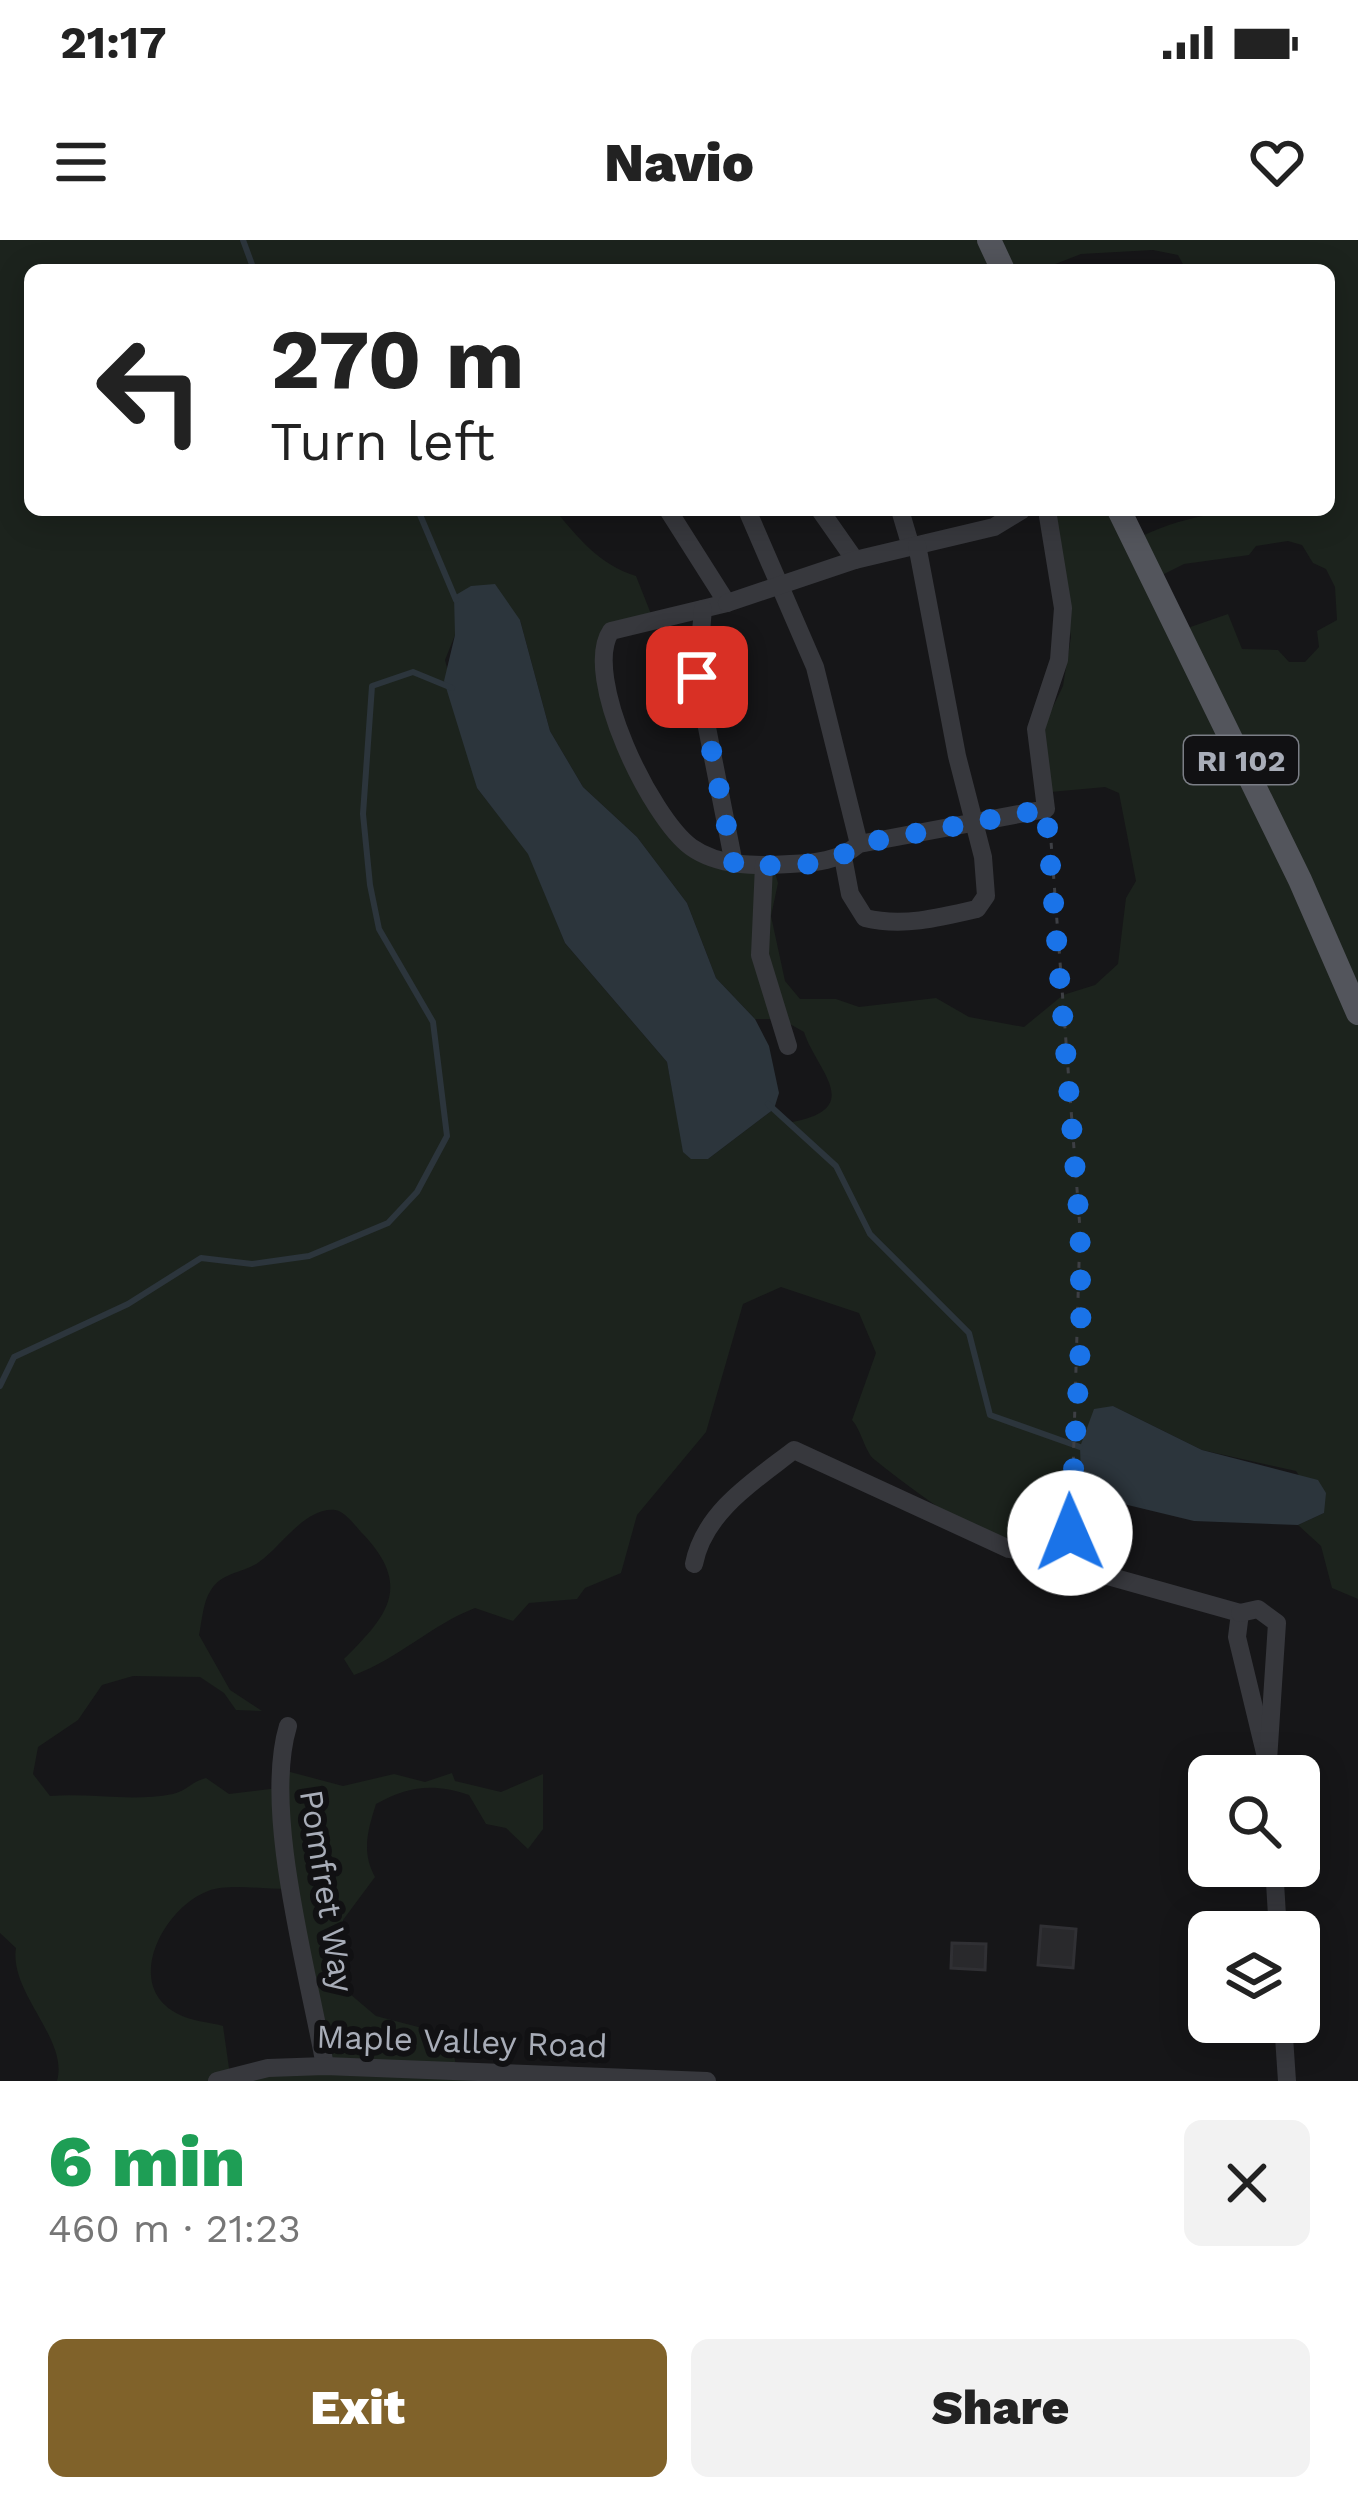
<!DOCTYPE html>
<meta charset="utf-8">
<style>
body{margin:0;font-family:"Work Sans",sans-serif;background:#f2f2f2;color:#222;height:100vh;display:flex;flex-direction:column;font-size:45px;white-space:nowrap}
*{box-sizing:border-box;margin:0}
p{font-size:39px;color:#767676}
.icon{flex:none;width:66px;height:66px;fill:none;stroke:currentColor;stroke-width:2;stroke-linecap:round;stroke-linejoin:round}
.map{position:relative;height:1841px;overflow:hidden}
.drawer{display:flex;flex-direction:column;background:#fff;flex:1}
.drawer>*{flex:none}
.guide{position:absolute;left:24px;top:24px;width:1311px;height:252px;border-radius:18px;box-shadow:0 6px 30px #0003;background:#fff;color:#222;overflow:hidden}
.fabs{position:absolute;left:1188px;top:1515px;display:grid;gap:24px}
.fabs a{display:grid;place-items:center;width:132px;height:132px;border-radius:18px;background:#fff;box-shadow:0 6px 30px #0003;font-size:60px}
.pin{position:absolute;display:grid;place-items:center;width:102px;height:102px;color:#fff;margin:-51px;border-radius:24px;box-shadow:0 6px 18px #0006}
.me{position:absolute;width:132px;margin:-66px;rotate:359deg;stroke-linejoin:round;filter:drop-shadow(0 0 9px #0008)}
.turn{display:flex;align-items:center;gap:42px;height:252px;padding:0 48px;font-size:54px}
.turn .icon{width:156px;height:156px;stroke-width:2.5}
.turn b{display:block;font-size:84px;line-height:102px}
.round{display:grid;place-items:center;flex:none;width:126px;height:126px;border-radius:18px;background:#f2f2f2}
.summary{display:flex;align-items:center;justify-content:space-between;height:204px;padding:0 48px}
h1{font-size:72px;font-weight:800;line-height:90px;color:#1e9e55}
.primary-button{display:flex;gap:24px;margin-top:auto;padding:24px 48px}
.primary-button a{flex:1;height:138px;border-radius:18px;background:#80622a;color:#fff;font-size:48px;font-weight:800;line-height:138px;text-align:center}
.primary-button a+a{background:#f2f2f2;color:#222}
.status{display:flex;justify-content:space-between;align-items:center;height:84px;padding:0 60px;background:#fff;direction:ltr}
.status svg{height:33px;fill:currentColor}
header{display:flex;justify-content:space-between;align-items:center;height:156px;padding:0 48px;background:#fff;font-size:54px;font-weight:800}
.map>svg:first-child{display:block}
.green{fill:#1c231d;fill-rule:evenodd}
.water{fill:#2c353c}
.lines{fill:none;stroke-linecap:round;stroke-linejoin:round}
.stream{stroke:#2c353c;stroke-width:6}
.building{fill:#29292c;stroke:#303034;stroke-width:3}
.path{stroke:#3d3f44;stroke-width:3;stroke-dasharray:6 9;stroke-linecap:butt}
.minor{stroke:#37383d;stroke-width:18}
.major{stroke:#53555c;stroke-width:24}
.route{stroke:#1a73e8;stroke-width:21;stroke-dasharray:0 37.8}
.labels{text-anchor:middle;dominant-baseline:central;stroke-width:12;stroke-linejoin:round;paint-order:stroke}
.shield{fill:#111113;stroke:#7b7e86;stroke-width:3}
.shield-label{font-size:30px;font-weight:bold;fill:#a8adb8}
.street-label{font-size:33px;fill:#a8adb8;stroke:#111113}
</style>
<div class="status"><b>21:17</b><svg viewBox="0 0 49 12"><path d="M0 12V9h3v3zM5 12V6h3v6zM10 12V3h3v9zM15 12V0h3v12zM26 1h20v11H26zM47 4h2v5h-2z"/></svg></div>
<header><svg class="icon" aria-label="menu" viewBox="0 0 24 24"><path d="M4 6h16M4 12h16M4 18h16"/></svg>Navio<svg class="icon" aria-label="heart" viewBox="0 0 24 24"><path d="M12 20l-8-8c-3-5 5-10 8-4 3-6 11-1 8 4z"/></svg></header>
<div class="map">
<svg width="1358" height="1841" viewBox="0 0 1358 1841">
<rect width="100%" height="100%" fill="#161618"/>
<!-- green -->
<path class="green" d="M0,0H1358V1359L1332,1348L1321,1306L1298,1285L1324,1273L1296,1231L1202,1210L1113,1166L1088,1244L1107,1260L1078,1278L1065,1319C995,1313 928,1262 875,1220C865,1213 862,1191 852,1180L876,1113L859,1073L781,1047L743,1064L706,1192L637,1275L621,1333L585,1348L577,1359L529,1363L513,1381L475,1368C431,1385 398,1419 354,1435L344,1419C387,1376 413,1347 363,1294C356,1287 345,1271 335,1270C305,1267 280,1308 259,1322C244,1333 222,1332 211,1350C203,1361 202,1381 199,1395L230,1450L262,1471L236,1470L224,1453L200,1437L133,1436L102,1445L78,1480L38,1507L33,1534L50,1556C93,1553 131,1562 173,1554C186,1551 193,1541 206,1538L229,1554L278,1548L279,1529L343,1546L394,1534L425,1542L452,1533L455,1541L501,1552L543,1534V1589L528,1609L506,1588L486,1584L469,1555C433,1543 409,1546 376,1564C368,1590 361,1611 375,1637L343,1680L344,1749L376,1776L449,1795L457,1829L673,1841H57C69,1799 9,1753 16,1708L0,1693ZM1153,10L1178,15L1186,30H1329V270C1256,270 1200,266 1134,300L1114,270H1049L1071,397L1063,446L1039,496L1050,552L1105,547L1119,553L1136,641L1126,658L1118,724L1095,745L1063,755L1024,787L969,777L936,758L859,767L836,759H800L785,741L771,676L778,643L771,619L688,607L621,494L605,397L653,379L636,336C600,325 578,298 555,270H30V30H1040L1081,14ZM1288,301L1302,305L1313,323L1326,329L1335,347L1337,380L1317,391L1319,407L1305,422H1289L1278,410L1242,409L1228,374L1176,392L1152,340L1184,324L1249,315L1256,306ZM520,380L550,491L583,547L637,597L687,663L716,738L755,779H781L804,792C816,830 866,868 792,882L774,869L708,919L684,912L667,822L565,703L529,614L477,548L445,420L455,395ZM292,1649L322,1826L230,1835L223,1786C209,1782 190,1781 178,1774C122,1746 163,1668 208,1651C230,1643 268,1650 292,1649Z"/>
<!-- water -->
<g class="water">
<polygon points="495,344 520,380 550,491 583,547 637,597 687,663 716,738 755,779 769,806 779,853 774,869 708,919 691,919 683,912 667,822 565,703 528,614 477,548 444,441 455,395 454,356 471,346"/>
<polygon points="1113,1166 1202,1210 1318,1240 1326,1253 1324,1273 1298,1285 1194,1281 1107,1260 1081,1235 1080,1207 1094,1169"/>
</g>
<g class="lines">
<!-- stream -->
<g class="stream">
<polyline points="243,0 254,30"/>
<polyline points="418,270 456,360"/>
<polyline points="768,864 836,926 870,994 969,1093 990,1175 1080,1207"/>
<polyline points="0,1146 14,1117 128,1064 201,1018 252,1024 309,1016 388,983 417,952 447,896 433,782 379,689 370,645 363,574 372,446 413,432 452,448"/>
</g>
</g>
<!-- building -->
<g class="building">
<polygon points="1041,1686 1076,1689 1073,1728 1038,1725"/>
<polygon points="952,1703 986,1704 985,1730 951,1728"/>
</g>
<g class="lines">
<!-- path -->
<polyline class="path" points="1050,588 1080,989 1071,1302"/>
<!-- minor -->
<g class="minor">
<path d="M668,270L727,363L611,391C581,435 651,578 691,607C719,627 757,626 790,624C815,623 839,621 859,604L1046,569L1036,489L1059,420L1063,368L1047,270"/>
<polyline points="747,270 815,427 859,604"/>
<polyline points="820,270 855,320"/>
<polyline points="900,270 911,307"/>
<polyline points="727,363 855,320 994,287 1022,270"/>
<polyline points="703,369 697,437 734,624"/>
<path d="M843,617L850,654L865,678C902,687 939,678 977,669L986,656L983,617L957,516L917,305"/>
<polyline points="764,625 760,715 788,806"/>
<path d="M694,1324C704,1272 754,1241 794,1210L1009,1309L1073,1320L1108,1336L1240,1373L1237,1397L1265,1513"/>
<polyline points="1240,1373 1258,1369 1277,1383 1267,1536"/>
<path d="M288,1486C262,1571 309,1735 325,1826"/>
<polyline points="1274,1626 1278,1692"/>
<polyline points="1283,1782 1287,1841"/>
<polyline points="217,1841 268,1828 325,1826 707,1841"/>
</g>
<!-- major -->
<g class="major">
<polyline points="989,0 1003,30"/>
<polyline points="1119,270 1300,640 1358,773"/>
</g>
</g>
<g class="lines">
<!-- route -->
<path class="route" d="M697,437L734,624C775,626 827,631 859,604L1046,569L1080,989L1081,1096L1070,1293"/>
</g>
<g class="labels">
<!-- shield labels -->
<rect class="shield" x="1184" y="496" width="114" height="48" rx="9"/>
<g class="shield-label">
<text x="1241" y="520">RI 102</text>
</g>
<!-- street labels -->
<g class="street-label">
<text transform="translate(327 1651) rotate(81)">Pomfret Way</text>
<text transform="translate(462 1801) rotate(2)">Maple Valley Road</text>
</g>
</g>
</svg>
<div class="fabs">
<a><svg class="icon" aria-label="search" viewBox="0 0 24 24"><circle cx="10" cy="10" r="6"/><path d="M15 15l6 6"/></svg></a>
<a><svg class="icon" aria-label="layers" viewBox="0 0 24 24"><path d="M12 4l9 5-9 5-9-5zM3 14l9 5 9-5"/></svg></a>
</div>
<div class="pin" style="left:697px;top:437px;background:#d93025"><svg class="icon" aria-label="arrive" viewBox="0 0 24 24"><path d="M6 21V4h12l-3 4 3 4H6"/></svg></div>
<svg class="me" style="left:1070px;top:1293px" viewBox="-20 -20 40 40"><circle r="19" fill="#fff"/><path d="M0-13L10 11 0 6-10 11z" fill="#1a73e8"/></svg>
<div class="guide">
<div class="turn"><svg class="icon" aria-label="left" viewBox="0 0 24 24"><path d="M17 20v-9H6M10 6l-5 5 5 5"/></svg><div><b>270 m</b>Turn left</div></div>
</div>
</div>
<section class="drawer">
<div class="summary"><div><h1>6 min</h1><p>460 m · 21:23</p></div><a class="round"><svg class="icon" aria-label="close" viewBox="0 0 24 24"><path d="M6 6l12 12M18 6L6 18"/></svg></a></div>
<div class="primary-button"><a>Exit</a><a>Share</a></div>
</section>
